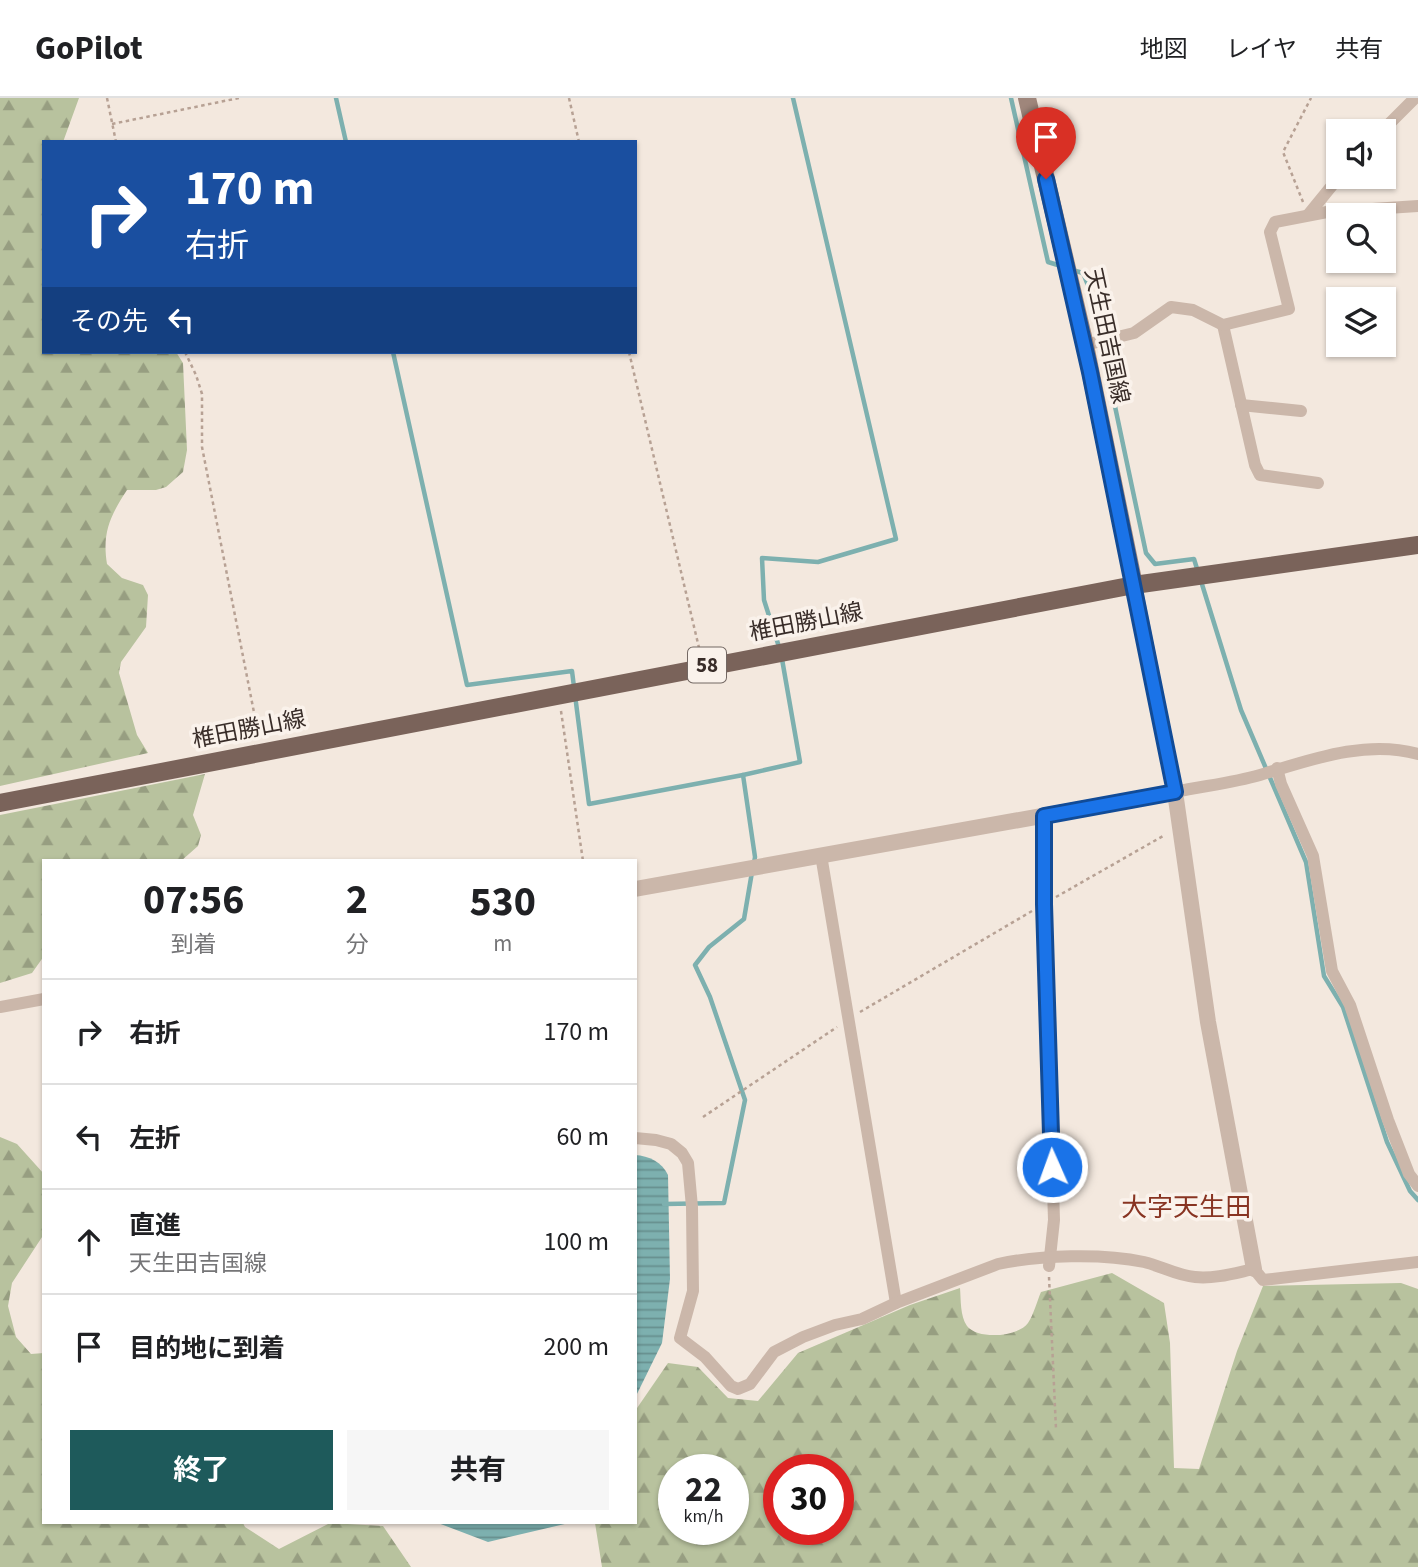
<!DOCTYPE html>
<html lang="ja">
<meta charset="utf-8">
<style>
body{margin:0;font-family:"Source Sans 3","Noto Sans JP",sans-serif;background:#f6f6f6;color:#202124;height:100vh;display:flex;flex-direction:column;font-size:26px;white-space:nowrap}
*{box-sizing:border-box;margin:0}
p{font-size:23px;color:#757577}
.icon{flex:none;width:38px;height:38px;fill:none;stroke:currentColor;stroke-width:2;stroke-linecap:round;stroke-linejoin:round}
.map{position:relative;flex:1;overflow:hidden}
.details{position:absolute;left:42px;top:761px;width:595px;height:665px;display:flex;flex-direction:column;background:#fff;border-radius:0px;box-shadow:0 2px 5px #0004}
.details>*{flex:none}
.guide{position:absolute;left:42px;top:42px;width:595px;height:214px;border-radius:0px;box-shadow:0 2px 5px #0004;background:#1a4fa0;color:#fff;overflow:hidden}
.buttons{position:absolute;left:1326px;top:21px;display:grid;gap:14px}
.buttons a{display:grid;place-items:center;width:70px;height:70px;border-radius:0px;background:#fff;box-shadow:0 2px 5px #0004;font-size:35px}
.speed{position:absolute;left:658px;top:1356px;display:flex;gap:14px;font-size:35px;font-weight:700;text-align:center}
.speed>*{display:grid;place-content:center;width:91px;height:91px;border-radius:50%;background:#fff;box-shadow:0 2px 5px #0004;line-height:1}
.speed small{font-size:18px;font-weight:400}
.speed .limit{border:10px solid #d22;background:#fff;color:#111}
.pin{position:absolute;display:grid;place-items:center;width:60px;height:60px;color:#fff;margin:-72px -30px;border-radius:50% 50% 50% 0;rotate:-45deg;box-shadow:0 0 7px #0007}
.pin .icon{rotate:45deg}
.me{position:absolute;width:77px;margin:-38px;rotate:358deg;stroke-linejoin:round;filter:drop-shadow(0 0 5px #0008)}
.turn{display:flex;align-items:center;gap:24px;height:147px;padding:0 28px;font-size:32px}
.turn .icon{width:91px;height:91px;stroke-width:2.5}
.turn b{display:block;font-size:49px;line-height:60px}
.then{display:flex;align-items:center;height:66px;padding:0 28px;background:#0003;gap:14px;font-size:26px}
.eta{display:flex;justify-content:space-evenly;align-items:center;height:119px;text-align:center}
.eta b{font-size:42px;font-weight:700;line-height:49px}
.button{display:flex;gap:14px;margin-top:auto;padding:14px 28px}
.button a{flex:1;height:80px;border-radius:0px;background:#1e5a5b;color:#fff;font-size:28px;font-weight:700;line-height:80px;text-align:center}
.button a+a{background:#f6f6f6;color:#202124}
ul{padding:0;list-style:none}
li{display:flex;align-items:center;gap:21px;height:105px;padding:0 28px;border-top:2px solid #e0e0e0}
li div{flex:1}
li b{display:block;font-size:26px}
li em{font-style:normal}
header{display:flex;align-items:center;gap:42px;box-sizing:border-box;height:98px;padding:0 35px;background:#fff;border-bottom:2px solid #e0e0e0}
header strong{font-size:33px}
nav{display:flex;gap:38px;margin-inline-start:auto;font-size:24px}
.map>svg:first-child{display:block}
.forest{fill:url(#forest-firs);fill-rule:evenodd}
.water{fill:url(#water-rules)}
.lines{fill:none;stroke-linecap:round;stroke-linejoin:round}
.stream{stroke:#7db0af;stroke-width:4.5}
.path{stroke:#b7a194;stroke-width:2.5;stroke-dasharray:3.5 3.5;stroke-linecap:butt}
.minor{stroke:#cbb7aa;stroke-width:12}
.tertiary{stroke:#cbb7aa;stroke-width:16}
.secondary{stroke:#9f867b;stroke-width:18}
.primary{stroke:#7a635a;stroke-width:18}
.route-casing{stroke:#114b97;stroke-width:18}
.route{stroke:#1a73e8;stroke-width:12}
.labels{text-anchor:middle;dominant-baseline:central;stroke-width:7;stroke-linejoin:round;paint-order:stroke}
.shield{fill:#faf2eb;stroke:#736863;stroke-width:2}
.shield-label{font-size:21px;font-weight:bold;fill:#392d29}
.street-label{font-size:23px;fill:#392d29;stroke:#faf2eb}
.quarter-label{font-size:26px;fill:#883422;stroke:#faf2eb}
</style>
<header>
<strong>GoPilot</strong>
<nav><a>地図</a><a>レイヤ</a><a>共有</a></nav>
</header>
<div class="map">
<svg width="1418" height="1469" viewBox="0 0 1418 1469">
<defs>
<pattern id="forest-firs" width="22" height="20" patternUnits="userSpaceOnUse" patternTransform="scale(1.75)"><rect width="22" height="20" fill="#b8c29e"/><path d="M5 1l3.5 6h-7zM16 11l3.5 6h-7z" fill="#979e81"/></pattern>
<pattern id="water-rules" width="6" height="5" patternUnits="userSpaceOnUse" patternTransform="scale(1.75)"><rect width="6" height="5" fill="#7db0af"/><path d="M0 2.5h6" fill="none" stroke="#67908e"/></pattern>
</defs>
<rect width="100%" height="100%" fill="#f3e8de"/>
<!-- forest -->
<g class="forest">
<path d="M0,0H79L63,44H44V254H176L183,265L187,352L183,374L166,389L156,392H127C110,418 102,435 107,466L122,480L143,487L148,497L146,529L121,564L119,575L137,637L148,655L0,688Z"/>
<polygon points="205,676 193,717 201,737 198,748 181,763 44,763 44,858 32,875 0,885 0,717"/>
<polygon points="0,1039 17,1046 44,1076 44,1136 12,1185 8,1208 16,1239 31,1256 44,1255 44,1424 243,1425 245,1429 279,1451 330,1425 383,1428 411,1469 0,1469"/>
<path d="M1112,1175L1164,1205L1170,1245L1174,1370L1199,1371L1237,1253L1263,1188L1401,1185L1418,1191V1469H602L595,1425L635,1424V1313L668,1265L698,1269L728,1300L758,1303L798,1255L910,1207L960,1190C961,1202 960,1218 967,1228C978,1242 1018,1239 1028,1225C1034,1216 1037,1203 1041,1194ZM674,1372H733V1432H674ZM779,1372H838V1432H779Z"/>
</g>
<!-- water -->
<g class="water">
<path d="M635,1057C649,1058 662,1064 668,1077L670,1181L662,1245L635,1300Z"/>
<polygon points="438,1425 569,1425 488,1444"/>
</g>
<g class="lines">
<!-- stream -->
<g class="stream">
<polyline points="336,0 346,44"/>
<polyline points="1011,0 1048,164 1061,168"/>
<polyline points="1072,172 1083,175 1091,195 1146,455 1155,466 1194,461 1198,474"/>
<polyline points="393,254 467,587 572,573 574,589"/>
<polyline points="1201,483 1241,612 1306,764 1324,878 1343,909 1387,1044 1410,1093 1418,1102"/>
<polyline points="780,552 764,502 762,460 818,464 896,441 793,0"/>
<polyline points="575,597 589,706 743,677 755,759 754,765"/>
<polyline points="743,677 800,664 782,561"/>
<polyline points="664,1106 724,1105 745,1002 710,899 695,867 709,849 744,821 752,774"/>
</g>
<!-- path -->
<g class="path">
<polyline points="107,0 116,44"/>
<polyline points="569,0 579,44"/>
<polyline points="112,26 239,0"/>
<polyline points="1303,104 1283,54 1311,0"/>
<polyline points="185,254 196,277 202,296 202,349 259,640"/>
<polyline points="629,254 700,554"/>
<polyline points="561,613 583,763"/>
<polyline points="1056,799 1163,738"/>
<polyline points="860,914 1032,813"/>
<polyline points="703,1019 837,929"/>
<polyline points="1049,1179 1056,1331"/>
</g>
<!-- minor -->
<g class="minor">
<polyline points="1382,33 1415,0"/>
<polyline points="1308,117 1339,79"/>
<polyline points="1223,227 1255,367 1260,377 1318,385"/>
<polyline points="1085,247 1134,235 1171,209 1193,212 1223,227 1289,211 1270,134 1275,124 1327,114 1418,108"/>
<polyline points="1241,307 1301,313"/>
<polyline points="1277,670 1281,686 1313,758 1332,873 1350,907 1388,1022 1409,1076 1418,1088"/>
<path d="M1175,694C1203,688 1232,685 1260,677C1310,662 1366,641 1418,656"/>
<polyline points="1044,718 1044,806 1054,1122 1049,1168"/>
<polyline points="821,757 896,1205"/>
<polyline points="0,909 44,901"/>
<path d="M635,1040L656,1042L671,1046L682,1055L688,1065L692,1109L693,1193L680,1240L705,1259L731,1288L738,1291L750,1286L774,1254L803,1239L835,1227L862,1221L896,1205L998,1166C1040,1157 1102,1155 1144,1164C1161,1168 1178,1178 1195,1179C1215,1181 1235,1175 1254,1171L1263,1182L1418,1164"/>
</g>
<!-- tertiary -->
<g class="tertiary">
<polyline points="1134,487 1175,694 1208,924 1254,1171"/>
<polyline points="635,791 1175,694"/>
</g>
<!-- secondary -->
<polyline class="secondary" points="1027,0 1085,247 1134,487"/>
<!-- primary -->
<polyline class="primary" points="0,705 1134,487 1418,447"/>
</g>
<g class="lines">
<defs>
<polyline id="route" points="1046,81 1090,274 1175,694 1044,718 1044,806 1052,1069"/>
</defs>
<!-- route casing -->
<use href="#route" class="route-casing"/>
<!-- route -->
<use href="#route" class="route"/>
</g>
<g class="labels">
<!-- shield labels -->
<rect class="shield" x="688" y="549.5" width="38" height="35" rx="5"/>
<g class="shield-label">
<text x="707" y="567">58</text>
</g>
<!-- street labels -->
<g class="street-label">
<text transform="translate(1107 238) rotate(78)">天生田吉国線</text>
<text transform="translate(806 524) rotate(-11)">椎田勝山線</text>
<text transform="translate(249 631) rotate(-11)">椎田勝山線</text>
</g>
<!-- quarter labels -->
<g class="quarter-label">
<text x="1186" y="1109">大字天生田</text>
</g>
</g>
</svg>
<div class="buttons">
<a><svg class="icon" aria-label="sound" viewBox="0 0 24 24"><path d="M4 9h4l5-4v14l-5-4H4zM17 9q2 3 0 6"/></svg></a>
<a><svg class="icon" aria-label="search" viewBox="0 0 24 24"><circle cx="10" cy="10" r="6"/><path d="M15 15l6 6"/></svg></a>
<a><svg class="icon" aria-label="layers" viewBox="0 0 24 24"><path d="M12 4l9 5-9 5-9-5zM3 14l9 5 9-5"/></svg></a>
</div>
<div class="speed"><div>22<small>km/h</small></div><div class="limit">30</div></div>
<div class="pin" style="left:1046px;top:81px;background:#d93025"><svg class="icon" aria-label="arrive" viewBox="0 0 24 24"><path d="M6 21V4h12l-3 4 3 4H6"/></svg></div>
<svg class="me" style="left:1052px;top:1069px" viewBox="-20 -20 40 40"><circle r="17" fill="#1a73e8" stroke="#fff" stroke-width="3"/><path d="M0-11L8 9 0 5-8 9z" fill="#fff"/></svg>
<div class="guide">
<div class="turn"><svg class="icon" aria-label="right" viewBox="0 0 24 24"><path d="M7 20v-9h11M14 6l5 5-5 5"/></svg><div><b>170 m</b>右折</div></div>
<div class="then">その先<svg class="icon" aria-label="left" viewBox="0 0 24 24"><path d="M17 20v-9H6M10 6l-5 5 5 5"/></svg></div>
</div>
<section class="details">
<div class="eta">
<div><b>07:56</b><p>到着</p></div>
<div><b>2</b><p>分</p></div>
<div><b>530</b><p>m</p></div>
</div>
<ul>
<li><svg class="icon" aria-label="right" viewBox="0 0 24 24"><path d="M7 20v-9h11M14 6l5 5-5 5"/></svg><div><b>右折</b></div><em>170 m</em></li>
<li><svg class="icon" aria-label="left" viewBox="0 0 24 24"><path d="M17 20v-9H6M10 6l-5 5 5 5"/></svg><div><b>左折</b></div><em>60 m</em></li>
<li><svg class="icon" aria-label="ahead" viewBox="0 0 24 24"><path d="M12 20V5M6 11l6-6 6 6"/></svg><div><b>直進</b><p>天生田吉国線</p></div><em>100 m</em></li>
<li><svg class="icon" aria-label="arrive" viewBox="0 0 24 24"><path d="M6 21V4h12l-3 4 3 4H6"/></svg><div><b>目的地に到着</b></div><em>200 m</em></li>
</ul>
<div class="button"><a>終了</a><a>共有</a></div>
</section>
</div>
